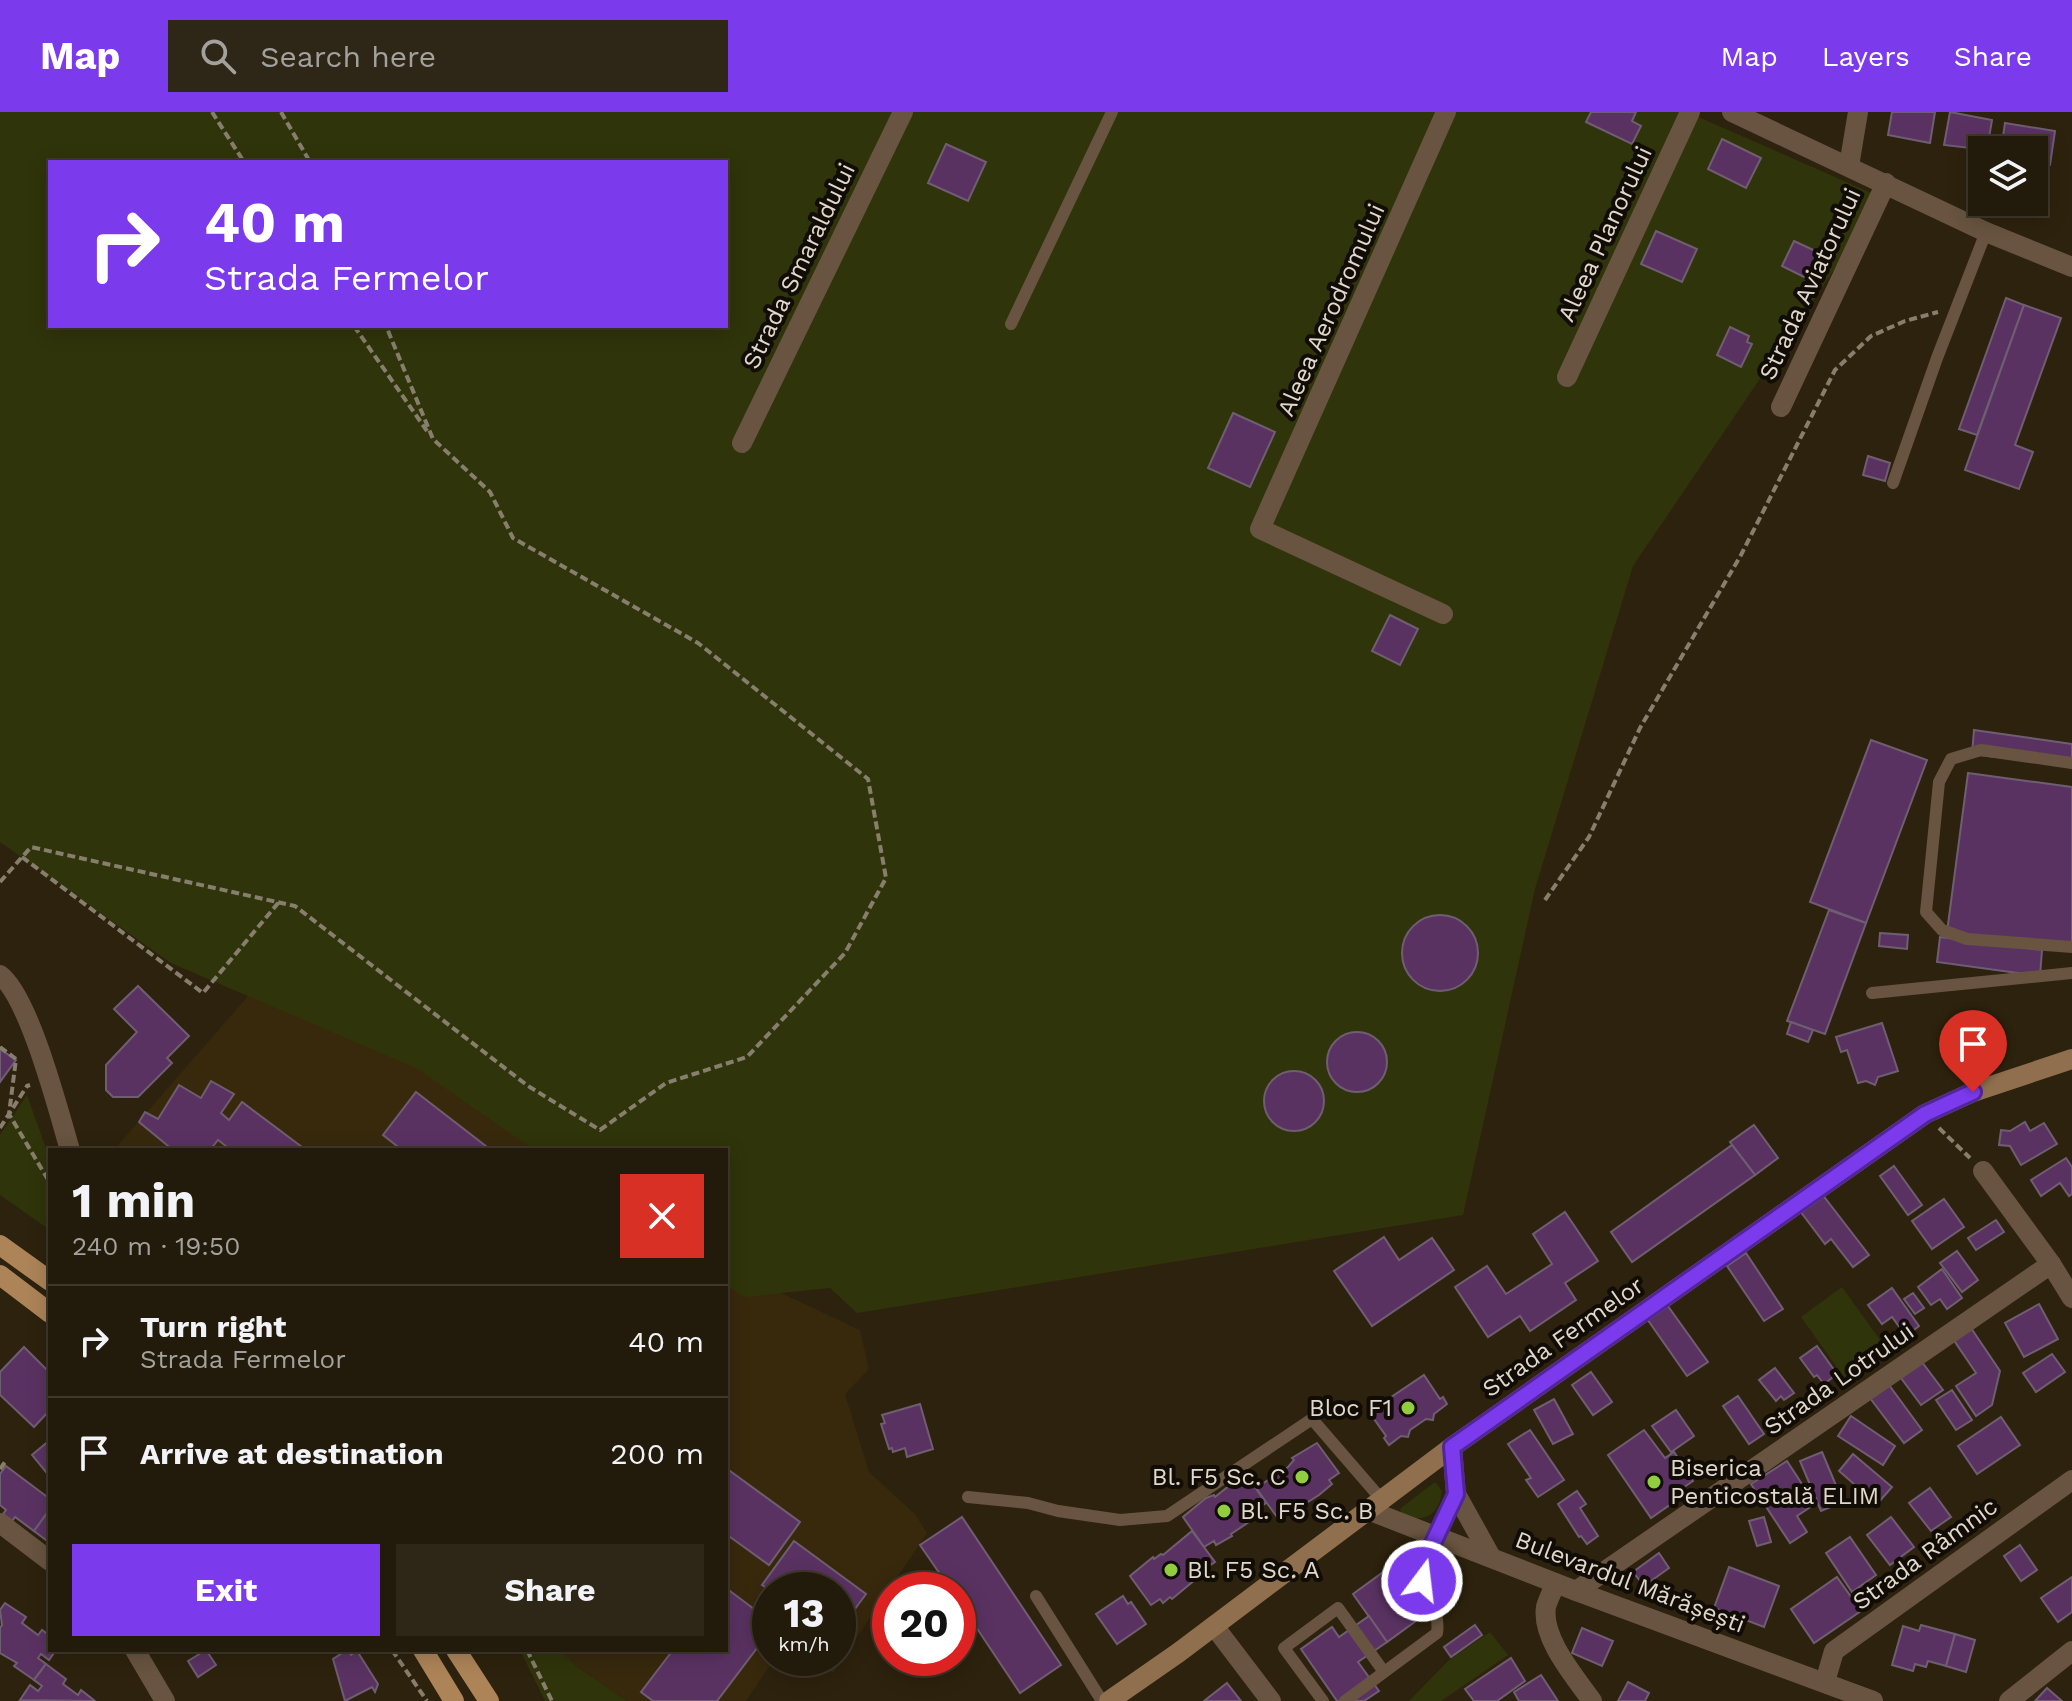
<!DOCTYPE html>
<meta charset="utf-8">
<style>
body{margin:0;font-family:"Work Sans",sans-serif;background:#2e2718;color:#f1f3f6;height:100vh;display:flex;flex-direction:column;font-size:30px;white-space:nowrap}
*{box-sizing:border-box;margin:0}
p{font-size:26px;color:#a2a19c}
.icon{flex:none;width:44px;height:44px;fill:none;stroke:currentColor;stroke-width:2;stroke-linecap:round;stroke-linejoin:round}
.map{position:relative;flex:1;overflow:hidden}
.sheet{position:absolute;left:48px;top:1036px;width:680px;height:504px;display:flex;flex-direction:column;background:#221a0a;border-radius:0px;box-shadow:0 4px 20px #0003,0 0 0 2px #3f382b}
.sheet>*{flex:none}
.top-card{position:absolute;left:48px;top:48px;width:680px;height:168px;border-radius:0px;box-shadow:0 4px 20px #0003,0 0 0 2px #3f382b;background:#7c3aed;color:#fff;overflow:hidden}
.tools{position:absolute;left:1968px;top:24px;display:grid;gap:16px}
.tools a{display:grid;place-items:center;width:80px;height:80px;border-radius:0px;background:#221a0a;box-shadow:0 4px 20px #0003,0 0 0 2px #3f382b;font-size:40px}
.speed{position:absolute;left:752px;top:1460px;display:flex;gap:16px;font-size:40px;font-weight:700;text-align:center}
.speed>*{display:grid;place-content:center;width:104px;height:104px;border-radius:50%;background:#221a0a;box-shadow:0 4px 20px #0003,0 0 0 2px #3f382b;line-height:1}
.speed small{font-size:20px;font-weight:400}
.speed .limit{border:12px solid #d22;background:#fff;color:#111}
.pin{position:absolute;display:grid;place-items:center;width:68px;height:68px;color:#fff;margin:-82px -34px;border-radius:50% 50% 50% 0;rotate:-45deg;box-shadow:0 0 8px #0007}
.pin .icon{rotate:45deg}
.me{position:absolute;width:88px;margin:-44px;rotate:15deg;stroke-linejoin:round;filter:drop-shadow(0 0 6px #0008)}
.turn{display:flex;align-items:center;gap:28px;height:168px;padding:0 24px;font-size:36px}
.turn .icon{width:104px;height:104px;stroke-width:2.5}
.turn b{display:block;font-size:56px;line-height:68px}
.round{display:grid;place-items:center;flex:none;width:84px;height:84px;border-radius:0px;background:#2e2718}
.summary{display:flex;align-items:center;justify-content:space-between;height:136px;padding:0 24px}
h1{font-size:48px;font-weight:700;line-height:60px}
.action{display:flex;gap:16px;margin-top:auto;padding:16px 24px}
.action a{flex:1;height:92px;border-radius:0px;background:#7c3aed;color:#fff;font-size:32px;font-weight:700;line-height:92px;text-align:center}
.action a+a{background:#2e2718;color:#f1f3f6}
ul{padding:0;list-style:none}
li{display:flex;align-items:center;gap:24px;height:112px;padding:0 24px;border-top:2px solid #3f382b}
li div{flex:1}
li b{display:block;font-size:30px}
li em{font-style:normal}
header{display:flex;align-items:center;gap:48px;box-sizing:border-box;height:112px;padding:0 40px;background:#7c3aed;color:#fff}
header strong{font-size:38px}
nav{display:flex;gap:44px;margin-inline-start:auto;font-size:28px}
.search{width:560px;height:72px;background:#2e2718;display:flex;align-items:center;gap:20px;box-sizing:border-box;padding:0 28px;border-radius:0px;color:#a2a19c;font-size:30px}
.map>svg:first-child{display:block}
.built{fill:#38290d}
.green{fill:#30340a;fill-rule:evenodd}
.building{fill:#5a3262;stroke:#6f5e72;stroke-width:2}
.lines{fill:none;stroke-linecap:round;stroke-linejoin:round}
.path{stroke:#877e6d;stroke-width:4;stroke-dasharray:8 4;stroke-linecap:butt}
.lane{stroke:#685440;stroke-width:12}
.street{stroke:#685440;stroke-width:20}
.secondary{stroke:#8f6f4e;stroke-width:20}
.primary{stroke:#ad8458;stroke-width:20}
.route-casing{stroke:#51269a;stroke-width:20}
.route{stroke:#7c3aed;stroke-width:14}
.poi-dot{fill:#91cd3f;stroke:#110c05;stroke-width:3}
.labels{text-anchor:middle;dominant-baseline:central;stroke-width:8;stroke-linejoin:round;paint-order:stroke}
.street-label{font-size:24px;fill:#e0d8cc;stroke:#110c05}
.poi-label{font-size:24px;fill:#e0d8cc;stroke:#110c05;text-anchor:start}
</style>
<header>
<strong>Map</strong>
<div class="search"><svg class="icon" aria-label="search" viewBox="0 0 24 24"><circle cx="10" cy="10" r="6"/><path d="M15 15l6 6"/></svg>Search here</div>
<nav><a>Map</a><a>Layers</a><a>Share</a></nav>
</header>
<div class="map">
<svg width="2072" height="1589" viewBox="0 0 2072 1589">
<rect width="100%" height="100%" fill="#2d220d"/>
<!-- built -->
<g class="built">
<polygon points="335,784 631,1038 114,1038"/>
<polygon points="726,1155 860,1218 869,1257 845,1282 869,1360 915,1402 927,1421 833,1561 817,1546 838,1546 838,1478 770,1478 770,1546 775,1546 746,1589 627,1589 577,1555 560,1538 726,1538"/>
</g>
<!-- green -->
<g class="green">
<path d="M0,0H1687L1876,83L1842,146L1633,454L1535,777L1463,1103L857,1201L830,1176L744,1185L726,1173V1038H534L418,957L171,851L0,730ZM50,50H726V214H50Z"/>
<polygon points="27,983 50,1048 50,1118 0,1083 0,1023"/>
<polygon points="1842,1175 1890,1242 1848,1271 1801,1205"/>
<path d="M1435,1370L1442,1379C1440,1401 1427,1409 1406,1406L1400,1399L1401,1396Z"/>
<polygon points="1490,1520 1508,1543 1441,1589 1409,1589 1448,1549"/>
<polygon points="520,1538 560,1538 577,1555 627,1589 545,1589"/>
</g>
<!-- building -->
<g class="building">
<polygon points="1591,0 1636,0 1632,9 1641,14 1632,32 1586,10"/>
<polygon points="1892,0 1935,0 1930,31 1888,23"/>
<polygon points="1950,0 1992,8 1987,38 1944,33"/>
<polygon points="2005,11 2055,19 2050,53 2034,51 2034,38 2001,38"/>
<polygon points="1722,27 1761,46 1746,76 1708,57"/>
<polygon points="946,32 986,50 968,89 928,71"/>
<polygon points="1656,119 1697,137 1682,170 1641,152"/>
<polygon points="1794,129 1822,142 1810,168 1782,154"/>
<polygon points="2006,186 2024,193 1977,323 1959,317"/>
<polygon points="2024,193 2061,206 2015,333 2033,340 2019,377 1965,358"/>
<polygon points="1730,215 1749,224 1747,230 1752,232 1741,255 1717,243"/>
<polygon points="1233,301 1275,320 1250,375 1208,356"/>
<polygon points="1868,344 1890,351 1885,369 1863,363"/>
<polygon points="1390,503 1418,517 1400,553 1372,539"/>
<polygon points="1974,618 2072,632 2072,654 1972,642"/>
<polygon points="1871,628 1927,648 1866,811 1810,790"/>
<polygon points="1968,661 2072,675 2072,837 1947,820"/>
<polygon points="1829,798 1866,811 1825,922 1787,909"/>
<circle cx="1440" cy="841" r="38"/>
<polygon points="1880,821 1908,823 1907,837 1879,834"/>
<polygon points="1940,825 2042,838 2040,864 1937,850"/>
<polygon points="138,874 189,924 167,946 172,951 138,985 113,985 106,978 106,953 137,920 114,897"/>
<polygon points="1791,910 1813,918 1808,930 1787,922"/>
<polygon points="1882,911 1898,959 1878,965 1875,973 1866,969 1858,971 1847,938 1841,940 1836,925"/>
<circle cx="1357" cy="950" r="30"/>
<polygon points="0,937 16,948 0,970"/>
<circle cx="1294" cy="989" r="30"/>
<polygon points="211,969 234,982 221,1001 229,1008 242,990 306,1038 231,1038 218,1028 210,1038 173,1038 139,1010 145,1000 158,1007 179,973 201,986"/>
<polygon points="416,980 491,1038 402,1038 383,1023"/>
<polygon points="2025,1010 2030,1019 2044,1011 2057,1032 2021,1053 2010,1034 1999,1033 2001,1018 2010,1019"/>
<polygon points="1754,1013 1778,1046 1755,1063 1730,1030"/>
<polygon points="1732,1033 1755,1063 1632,1150 1611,1120"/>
<polygon points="2066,1046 2072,1055 2072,1082 2069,1084 2060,1071 2041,1084 2031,1068"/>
<polygon points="1894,1054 1922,1093 1908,1103 1880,1064"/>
<polygon points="1822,1082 1869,1143 1853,1155 1831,1127 1825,1132 1800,1099"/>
<polygon points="1944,1087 1964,1115 1932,1137 1912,1109"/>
<polygon points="1565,1100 1598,1149 1565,1171 1576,1188 1530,1219 1520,1204 1488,1225 1455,1175 1487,1154 1506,1182 1552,1152 1533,1122"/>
<polygon points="1996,1108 2004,1120 1976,1138 1968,1126"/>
<polygon points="1384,1125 1399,1148 1432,1126 1454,1158 1372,1214 1334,1159"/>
<polygon points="1957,1139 1978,1168 1962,1180 1940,1151"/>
<polygon points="1746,1141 1783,1197 1764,1209 1727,1154"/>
<polygon points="1942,1157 1962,1186 1947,1197 1940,1187 1931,1193 1918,1175"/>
<polygon points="1892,1176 1919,1214 1906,1224 1892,1205 1882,1212 1868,1193"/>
<polygon points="1913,1181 1924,1196 1915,1202 1904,1187"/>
<polygon points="1665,1190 1708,1250 1687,1264 1645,1204"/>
<polygon points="2039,1192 2058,1227 2024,1245 2005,1211"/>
<polygon points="1969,1213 2000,1259 1992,1293 1976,1304 1956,1274 1976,1261 1951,1224"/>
<polygon points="1817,1234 1837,1262 1824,1272 1817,1263 1814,1265 1800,1246"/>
<polygon points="24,1235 50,1261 50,1298 34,1315 0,1283 0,1260"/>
<polygon points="2052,1242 2065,1260 2036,1280 2023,1261"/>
<polygon points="1919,1246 1943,1278 1921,1293 1898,1262"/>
<polygon points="1775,1256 1794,1281 1784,1288 1781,1284 1776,1289 1759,1268"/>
<polygon points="1591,1260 1612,1290 1593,1303 1572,1273"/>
<polygon points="1424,1263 1440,1287 1443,1285 1447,1292 1434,1302 1433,1308 1426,1307 1410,1318 1408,1325 1401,1324 1389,1333 1384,1326 1386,1324 1369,1300"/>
<polygon points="1889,1273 1922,1318 1904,1331 1870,1286"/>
<polygon points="1952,1278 1972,1308 1956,1318 1936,1288"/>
<polygon points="1738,1284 1764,1322 1749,1332 1723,1294"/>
<polygon points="1554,1287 1573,1322 1553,1332 1534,1298"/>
<polygon points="920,1292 933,1337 907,1345 905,1336 893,1340 892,1336 889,1337 881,1312 885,1311 882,1303"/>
<polygon points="1676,1298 1694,1324 1671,1340 1652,1314"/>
<polygon points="1851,1304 1895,1334 1883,1353 1838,1324"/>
<polygon points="2001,1305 2020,1333 1977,1362 1958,1334"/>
<polygon points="1530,1318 1564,1368 1538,1385 1526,1368 1531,1366 1508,1332"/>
<polygon points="1644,1318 1665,1346 1674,1340 1693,1369 1677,1380 1681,1385 1651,1406 1608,1343"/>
<polygon points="50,1328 50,1365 32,1343"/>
<polygon points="1317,1331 1339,1361 1329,1368 1332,1372 1319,1383 1300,1395 1297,1391 1292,1394 1293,1396 1277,1405 1256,1376 1288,1355 1294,1348 1292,1346"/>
<polygon points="1822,1340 1843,1390 1821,1399 1800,1349"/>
<polygon points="1853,1342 1892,1375 1877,1392 1839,1359"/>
<polygon points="1787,1349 1815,1392 1797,1404 1807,1420 1790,1431 1751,1372"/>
<polygon points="6,1354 50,1387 50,1397 34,1419 15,1405 12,1409 3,1402 6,1398 0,1393 0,1362"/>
<polygon points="726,1356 800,1410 769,1453 726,1422"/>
<polygon points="1245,1361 1266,1391 1259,1396 1260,1397 1246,1405 1249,1410 1231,1422 1232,1424 1216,1433 1214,1429 1204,1435 1183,1405 1206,1386 1214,1383 1215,1385"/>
<polygon points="1930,1376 1951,1405 1931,1419 1909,1391"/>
<polygon points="1577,1379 1586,1392 1580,1396 1598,1424 1587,1432 1581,1424 1579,1425 1558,1392"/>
<polygon points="50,1397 50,1431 34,1419"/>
<polygon points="962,1405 1061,1553 1020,1581 958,1488 958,1478 951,1478 920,1433"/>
<polygon points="1764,1405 1771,1430 1757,1434 1749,1409"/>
<polygon points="1891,1405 1914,1435 1890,1453 1867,1423"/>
<polygon points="1192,1419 1215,1450 1194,1464 1196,1467 1172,1487 1170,1485 1163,1491 1160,1487 1151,1493 1130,1464 1153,1445 1154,1447 1161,1442 1163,1443"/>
<polygon points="1850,1425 1876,1463 1852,1480 1826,1441"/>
<polygon points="794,1429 866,1482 838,1520 838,1478 770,1478 762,1473"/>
<polygon points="2020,1433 2037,1458 2021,1469 2004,1444"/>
<polygon points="1659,1441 1669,1456 1644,1474 1633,1460"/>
<polygon points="1729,1455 1779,1474 1764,1515 1714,1496"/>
<polygon points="1386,1458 1420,1506 1387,1530 1353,1482"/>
<polygon points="1837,1465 1861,1499 1814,1531 1791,1497"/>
<polygon points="2072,1465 2072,1500 2058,1510 2041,1486"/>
<polygon points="726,1476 770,1509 770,1519 717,1589 653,1589 641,1580 673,1538 726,1538"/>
<polygon points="1123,1484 1128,1492 1131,1490 1146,1512 1117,1532 1096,1502"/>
<polygon points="5,1491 26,1505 22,1511 38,1523 42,1518 50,1524 50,1538 56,1538 49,1548 41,1542 38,1546 46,1552 34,1568 14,1554 17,1551 0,1541 0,1516 2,1513 0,1498"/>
<polygon points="1369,1504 1387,1530 1358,1550 1379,1579 1364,1589 1337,1589 1301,1537 1332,1515 1339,1525"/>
<polygon points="1475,1513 1482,1523 1451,1545 1444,1535"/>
<polygon points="1921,1513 1955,1522 1946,1554 1928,1549 1926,1555 1915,1552 1913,1559 1892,1553 1903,1514 1919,1519"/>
<polygon points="1582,1516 1613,1529 1602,1554 1572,1541"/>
<polygon points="1955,1522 1975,1528 1966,1560 1946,1554"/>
<polygon points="206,1538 216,1553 198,1565 188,1549"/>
<polygon points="347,1538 351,1543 357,1539 378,1572 375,1580 372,1575 345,1589 333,1547"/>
<polygon points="1511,1546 1525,1569 1497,1589 1474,1589 1465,1577"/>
<polygon points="46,1552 66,1567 63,1572 78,1583 81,1578 95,1589 20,1588 30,1573 38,1579 42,1574 34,1568"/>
<polygon points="1541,1563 1558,1589 1519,1589 1514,1580"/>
<polygon points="1628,1570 1649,1581 1645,1589 1618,1589"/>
<polygon points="1227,1571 1241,1589 1204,1589"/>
<polygon points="2047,1576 2062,1589 2035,1589"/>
</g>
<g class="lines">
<!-- path -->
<g class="path">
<polyline points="212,0 244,50"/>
<polyline points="281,0 310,50"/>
<polyline points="354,214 427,319"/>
<polyline points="22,745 203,881 279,790"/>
<polyline points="0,770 31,735 295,794 528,974 600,1018 666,971 747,945 845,841 886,766 868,667 698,531 513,426 490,380 433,327 386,214"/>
<polyline points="1545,788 1589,725 1640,616 1741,443 1835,258 1871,224 1905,209 1938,200"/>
<polyline points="0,935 16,947 9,1002 50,1071"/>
<polyline points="0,1016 27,974 30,973"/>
<polyline points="1939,1016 1970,1046"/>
<polyline points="0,1357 5,1350"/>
<polyline points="392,1538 427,1589"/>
<polyline points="527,1538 552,1589"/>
</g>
<!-- lane -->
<g class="lane">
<polyline points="1011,212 1112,0"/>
<polyline points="1893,371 1937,246 1986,120"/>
<polyline points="2072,651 1981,638 1951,647 1939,670 1926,800 1942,818 1967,827 2072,835"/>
<polyline points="1872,881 2072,861"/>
<polyline points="968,1385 1028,1391 1058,1399 1120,1408 1167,1404 1312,1307 1382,1388"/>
<polyline points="1036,1484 1102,1589"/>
<polyline points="1323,1589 1284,1536 1338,1496 1384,1560"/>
<path d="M1345,1589L1437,1521C1440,1501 1429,1490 1424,1472C1416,1449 1445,1403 1456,1382"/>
</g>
<!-- street -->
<g class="street">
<polyline points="1732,0 1986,120 2072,155"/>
<polyline points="1849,54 1858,0"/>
<polyline points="1567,265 1690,0"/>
<polyline points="1781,295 1886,71"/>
<polyline points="742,331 903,0"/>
<polyline points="1443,502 1260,417 1446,0"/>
<path d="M0,863C29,884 59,1001 70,1038"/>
<polyline points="1983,1059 2051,1152 2072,1186"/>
<polyline points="1452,1335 1456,1382 1491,1445"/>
<polyline points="1368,1398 1576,1479 1873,1589"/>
<polyline points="0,1411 50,1449"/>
<path d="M1555,1471C1553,1479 1548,1487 1546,1495C1541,1526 1575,1565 1592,1589"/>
<polyline points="1576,1479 2051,1152"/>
<polyline points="1214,1514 1271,1589"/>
<polyline points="135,1538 165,1589"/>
<polyline points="1825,1570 1834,1539 2072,1368"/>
<polyline points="2009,1589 2072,1539"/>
</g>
<!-- secondary -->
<polyline class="secondary" points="1109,1589 1178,1541 1452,1335 1925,1002 1973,980 2072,947"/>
<!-- primary -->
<g class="primary">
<polyline points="0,1133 50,1169"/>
<polyline points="0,1163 50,1201"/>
<polyline points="423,1538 454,1589"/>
<polyline points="456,1538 489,1589"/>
</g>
</g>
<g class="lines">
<defs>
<polyline id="route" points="1422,1469 1425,1448 1456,1382 1452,1335 1925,1002 1973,980"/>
</defs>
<!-- route casing -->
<use href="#route" class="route-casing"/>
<!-- route -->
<use href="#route" class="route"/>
</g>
<!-- markers -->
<g class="poi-dot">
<circle cx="1408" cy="1296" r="8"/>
<circle cx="1302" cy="1365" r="8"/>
<circle cx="1654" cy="1370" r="8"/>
<circle cx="1224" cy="1399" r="8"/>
<circle cx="1171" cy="1458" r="8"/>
</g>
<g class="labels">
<!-- street labels -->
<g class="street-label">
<text transform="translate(1605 122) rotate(-65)">Aleea Planorului</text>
<text transform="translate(799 154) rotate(-64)">Strada Smaraldului</text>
<text transform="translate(1810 172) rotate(-65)">Strada Aviatorului</text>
<text transform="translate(1331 198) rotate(-66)">Aleea Aerodromului</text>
<text transform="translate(1563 1225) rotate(-35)">Strada Fermelor</text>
<text transform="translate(1839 1267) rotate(-35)">Strada Lotrului</text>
<text transform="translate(1925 1442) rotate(-36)">Strada Râmnic</text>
<text transform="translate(1630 1470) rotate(21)">Bulevardul Mărășești</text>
</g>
<!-- poi labels -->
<g class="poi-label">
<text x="1392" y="1296" text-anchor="end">Bloc F1</text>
<text x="1670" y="1356">Biserica<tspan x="1670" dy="28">Penticostală ELIM</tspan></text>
<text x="1286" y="1365" text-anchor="end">Bl. F5 Sc. C</text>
<text x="1240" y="1399">Bl. F5 Sc. B</text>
<text x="1187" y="1458">Bl. F5 Sc. A</text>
</g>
</g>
</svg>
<div class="tools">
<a><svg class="icon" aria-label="layers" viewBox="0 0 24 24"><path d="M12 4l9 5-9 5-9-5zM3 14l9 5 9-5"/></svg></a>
</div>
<div class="speed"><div>13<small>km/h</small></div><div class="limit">20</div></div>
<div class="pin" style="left:1973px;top:980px;background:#d93025"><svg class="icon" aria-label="arrive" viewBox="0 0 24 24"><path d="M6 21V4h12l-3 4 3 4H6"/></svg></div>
<svg class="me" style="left:1422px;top:1469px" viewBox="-20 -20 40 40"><circle r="17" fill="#7c3aed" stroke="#fff" stroke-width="3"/><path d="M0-11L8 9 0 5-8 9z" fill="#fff"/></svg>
<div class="top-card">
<div class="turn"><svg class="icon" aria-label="right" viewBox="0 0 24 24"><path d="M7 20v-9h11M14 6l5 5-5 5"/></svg><div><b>40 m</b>Strada Fermelor</div></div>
</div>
<section class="sheet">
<div class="summary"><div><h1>1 min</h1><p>240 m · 19:50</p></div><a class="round" style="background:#d93025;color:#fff"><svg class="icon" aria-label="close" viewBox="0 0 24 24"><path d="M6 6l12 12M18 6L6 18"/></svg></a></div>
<ul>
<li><svg class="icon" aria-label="right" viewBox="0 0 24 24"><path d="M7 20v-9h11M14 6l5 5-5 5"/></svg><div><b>Turn right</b><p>Strada Fermelor</p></div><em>40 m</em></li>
<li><svg class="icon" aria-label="arrive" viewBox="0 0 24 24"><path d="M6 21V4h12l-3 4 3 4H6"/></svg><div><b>Arrive at destination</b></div><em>200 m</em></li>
</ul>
<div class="action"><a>Exit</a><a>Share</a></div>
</section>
</div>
